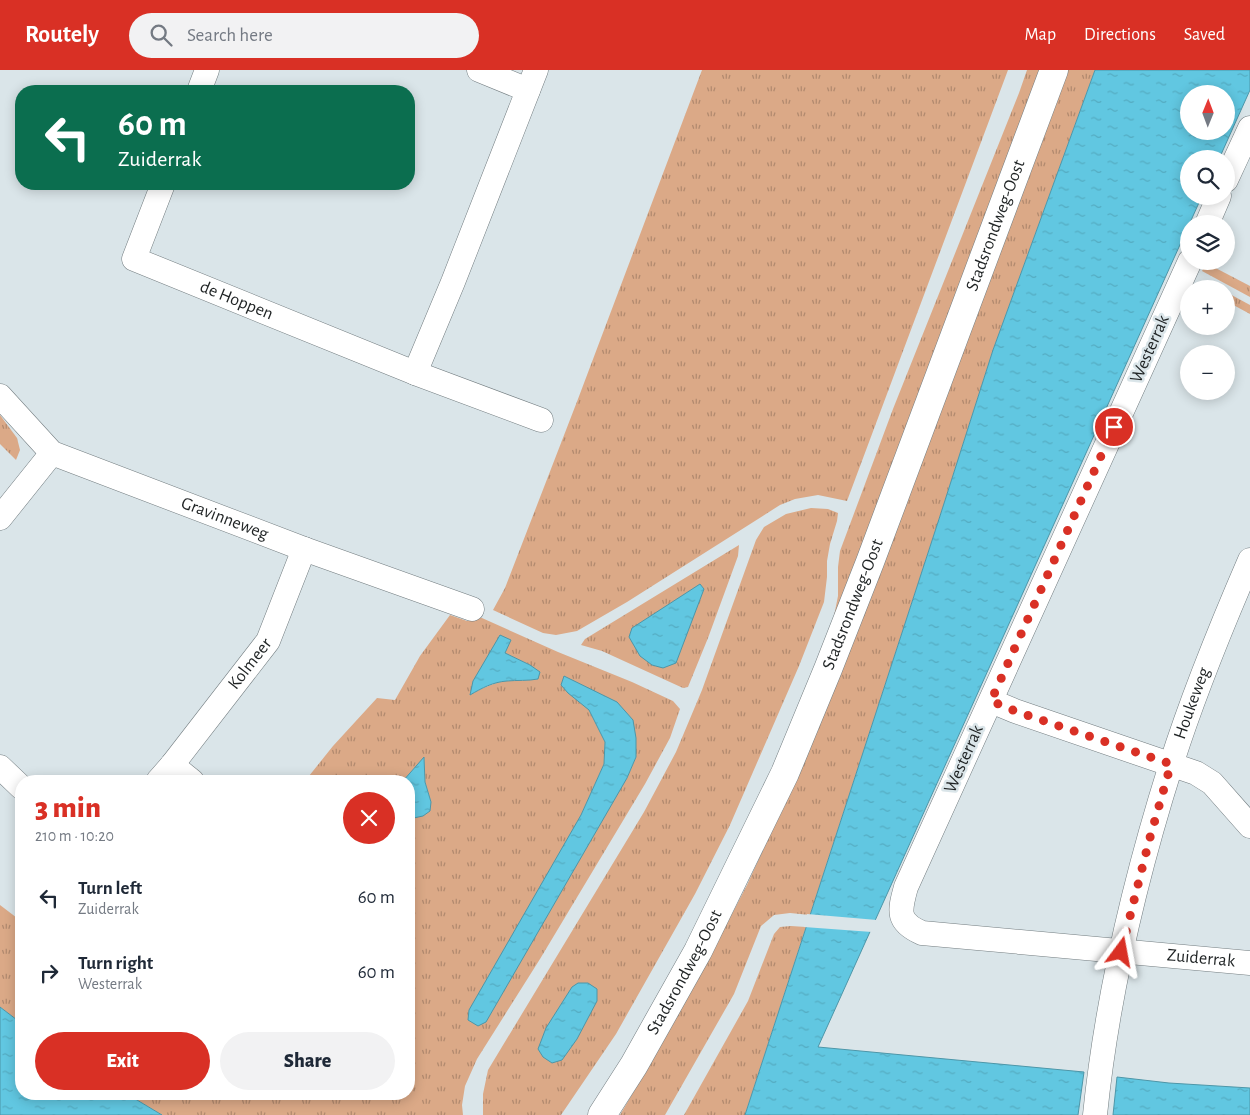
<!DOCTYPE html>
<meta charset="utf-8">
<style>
body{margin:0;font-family:"Alegreya Sans",sans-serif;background:#f2f2f3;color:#1f2937;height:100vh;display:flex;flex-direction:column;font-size:19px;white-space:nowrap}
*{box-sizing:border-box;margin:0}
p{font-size:16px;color:#747a83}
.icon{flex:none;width:28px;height:28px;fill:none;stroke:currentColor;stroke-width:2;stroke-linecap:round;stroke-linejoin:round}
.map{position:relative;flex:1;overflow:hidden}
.side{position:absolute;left:15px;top:705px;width:400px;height:325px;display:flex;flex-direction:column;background:#fff;border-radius:20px;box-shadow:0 2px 12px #0003}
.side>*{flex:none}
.guide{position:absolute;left:15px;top:15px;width:400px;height:105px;border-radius:20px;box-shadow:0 2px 12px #0003;background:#0b6e4f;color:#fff;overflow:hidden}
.needle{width:32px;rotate:1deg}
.tools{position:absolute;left:1180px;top:15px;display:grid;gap:10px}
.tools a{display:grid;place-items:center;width:55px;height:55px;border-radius:50%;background:#fff;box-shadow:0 2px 12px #0003;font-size:25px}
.pin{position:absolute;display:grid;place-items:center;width:42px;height:42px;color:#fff;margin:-21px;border:2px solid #fff;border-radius:50%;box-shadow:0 1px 5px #0007}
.me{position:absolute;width:55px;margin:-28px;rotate:13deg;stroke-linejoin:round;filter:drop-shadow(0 0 4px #0008)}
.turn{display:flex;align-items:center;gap:18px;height:105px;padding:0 20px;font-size:22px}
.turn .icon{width:65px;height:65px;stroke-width:2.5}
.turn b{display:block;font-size:35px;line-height:42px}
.round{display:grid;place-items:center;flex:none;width:52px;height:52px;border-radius:26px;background:#f2f2f3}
.overview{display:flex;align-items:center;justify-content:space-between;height:85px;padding:0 20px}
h1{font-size:30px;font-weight:800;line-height:38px;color:#d93025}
.action{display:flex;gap:10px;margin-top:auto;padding:10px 20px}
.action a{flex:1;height:58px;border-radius:30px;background:#d93025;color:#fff;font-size:20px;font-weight:800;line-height:58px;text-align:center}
.action a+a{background:#f2f2f3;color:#1f2937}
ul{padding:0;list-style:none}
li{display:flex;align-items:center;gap:15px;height:75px;padding:0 20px}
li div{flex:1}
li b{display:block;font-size:19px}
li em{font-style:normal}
header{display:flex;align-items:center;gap:30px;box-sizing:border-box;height:70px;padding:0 25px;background:#d93025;color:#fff}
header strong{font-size:24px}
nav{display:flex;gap:28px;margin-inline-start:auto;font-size:18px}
.search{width:350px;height:45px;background:#f2f2f3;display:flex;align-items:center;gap:12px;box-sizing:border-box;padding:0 18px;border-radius:28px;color:#747a83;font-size:19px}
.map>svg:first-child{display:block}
.grass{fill:url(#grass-tufts);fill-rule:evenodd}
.water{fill:url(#water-ripples);stroke:#4d96a8;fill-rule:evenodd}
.pier{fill:#dae5e9}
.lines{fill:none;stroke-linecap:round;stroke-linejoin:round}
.minor-casing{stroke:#737d80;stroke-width:25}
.primary-casing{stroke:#737d80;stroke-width:29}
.minor{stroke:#fff;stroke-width:24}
.primary{stroke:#fff;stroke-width:28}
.route{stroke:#d93025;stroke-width:9;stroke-dasharray:0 16.2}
.labels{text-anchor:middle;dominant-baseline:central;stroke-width:5;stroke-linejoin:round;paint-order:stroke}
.street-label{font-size:18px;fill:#1f2324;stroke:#dae5e9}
</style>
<header>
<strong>Routely</strong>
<div class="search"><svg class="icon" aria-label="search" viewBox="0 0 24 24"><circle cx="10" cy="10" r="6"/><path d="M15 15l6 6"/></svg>Search here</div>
<nav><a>Map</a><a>Directions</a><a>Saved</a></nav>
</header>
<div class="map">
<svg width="1250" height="1045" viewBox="0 0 1250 1045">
<defs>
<pattern id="grass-tufts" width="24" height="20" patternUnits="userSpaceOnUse" patternTransform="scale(1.25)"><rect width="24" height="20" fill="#dba987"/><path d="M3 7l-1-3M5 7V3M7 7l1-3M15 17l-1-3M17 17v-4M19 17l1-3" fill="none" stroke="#b1896e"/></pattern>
<pattern id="water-ripples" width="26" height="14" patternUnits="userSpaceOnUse" patternTransform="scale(1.25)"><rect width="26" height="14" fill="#61c7e1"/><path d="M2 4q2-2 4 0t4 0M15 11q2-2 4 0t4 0" fill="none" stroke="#54abc1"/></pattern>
</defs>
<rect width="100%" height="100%" fill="#dae5e9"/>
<!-- grass -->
<g class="grass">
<polygon points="702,0 1008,0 847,431 818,425 795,429 780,435 627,532 577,561 556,565 543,563 493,540 505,518 578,329"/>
<polygon points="1027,0 1042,0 833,551 838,526 838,497 840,481 893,339 1019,23"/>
<polygon points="1067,0 1095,0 993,280 940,446 810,845 790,843 774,845 761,856 734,924 665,1045 620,1045 662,973 720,867 747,815 795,710 977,244"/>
<polygon points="1206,193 1250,216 1250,227 1202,201"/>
<polygon points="1226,222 1250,235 1250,244 1226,231"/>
<polygon points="0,345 17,368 20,380 16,390 0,374"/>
<polygon points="811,438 828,439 838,443 837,451 830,474 827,491 827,507 824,532 799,596 730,755 695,824 616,964 561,1045 483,1045 483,1024 488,1000 644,742 676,682 702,620 756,470 764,457 786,444"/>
<polygon points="739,475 738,486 708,568 688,617 683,618 602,581 581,575 585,569"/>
<path d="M473,544L558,582L632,612L673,631L680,639L670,668L645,714L540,889L477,989L465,1016L462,1035L463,1045H162L127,1024H409V916L411,913L409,910V749L431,732L425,712L424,688L403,711H305L333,676L377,628L395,630L420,586L450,545L467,551L471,549ZM504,583L530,595L538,609C527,611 516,610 505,611C492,613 482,619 470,624ZM589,640L636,668V687L627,708L581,745L604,694L605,672Z"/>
<polygon points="0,835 21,851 21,953 0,937"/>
<polygon points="791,856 806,857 745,1045 684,1045 748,931 774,864 780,857"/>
</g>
<!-- water -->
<g class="water">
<path d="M1095,0H1250V20L1219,89H1189V126H1202L818,977L1084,1002L1078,1045H745L940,446L993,280ZM1189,24H1226V61H1189Z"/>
<polygon points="700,514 704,519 676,593 663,598 652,595 640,586 629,567 632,558"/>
<path d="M500,565L511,570L505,583L530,595L540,602L538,609C528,611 517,610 507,611C493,612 482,618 470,625L473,611Z"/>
<polygon points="564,606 617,632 633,650 636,668 636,687 627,708 486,952 478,956 468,950 469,940 581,745 604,694 605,672 589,640 568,623 561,615"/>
<polygon points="424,687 425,712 431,732 430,741 423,746 409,749 409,711 403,711"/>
<polygon points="578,913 588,913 597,919 597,931 577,969 562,990 552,993 543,987 538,979 546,958 572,917"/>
<polygon points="0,937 21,953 21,1024 127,1024 162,1045 0,1045"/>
<polygon points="1117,1007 1169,1013 1250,1018 1250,1045 1113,1045"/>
</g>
<!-- pier -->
<polygon class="pier" points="807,844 877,850 877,851 872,862 804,857"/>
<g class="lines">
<defs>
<g id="minor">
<polyline points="479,0 528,20"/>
<polyline points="199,21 207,0"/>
<polyline points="1226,110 1250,58"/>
<path id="s1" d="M163,114L134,189L415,303L541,350"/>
<polyline points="1207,154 1219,126"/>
<path id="s2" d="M1190,191L906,817C899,842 897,852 922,863L1250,893"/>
<polyline points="415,303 453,212 536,0"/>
<path id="s3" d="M0,326L52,383L304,479L472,539"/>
<polyline points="0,448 52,383"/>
<polyline points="991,631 1015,641 1196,703 1212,713 1250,756"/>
<polyline points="172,695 192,711"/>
<polyline points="0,697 21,717"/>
<path id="s4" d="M158,711L172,695L268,571L304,479"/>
<path id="s5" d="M1095,1045C1107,926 1135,809 1171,695C1193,625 1221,557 1250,490"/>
</g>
<g id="primary">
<path id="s6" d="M602,1045L634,995L698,881L785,703L828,599L870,492L1054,0"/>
</g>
</defs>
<!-- minor casing -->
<use href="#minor" class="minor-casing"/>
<!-- primary casing -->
<use href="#primary" class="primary-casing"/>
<!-- minor -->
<use href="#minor" class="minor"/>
<!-- primary -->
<use href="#primary" class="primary"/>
</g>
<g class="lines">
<!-- route -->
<polyline class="route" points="1114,357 991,631 1015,641 1171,694 1149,771 1121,882"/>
</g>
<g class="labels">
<!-- street labels -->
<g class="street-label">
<text stroke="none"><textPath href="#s6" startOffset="975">Stadsrondweg-Oost</textPath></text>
<text stroke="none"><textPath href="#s1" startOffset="191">de Hoppen</textPath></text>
<text transform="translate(1150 279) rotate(-66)">Westerrak</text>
<text stroke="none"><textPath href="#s3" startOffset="262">Gravinneweg</textPath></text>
<text stroke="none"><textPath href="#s6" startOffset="570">Stadsrondweg-Oost</textPath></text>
<text stroke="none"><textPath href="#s4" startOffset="149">Kolmeer</textPath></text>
<text stroke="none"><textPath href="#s5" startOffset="424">Houkeweg</textPath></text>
<text transform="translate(964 689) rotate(-66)">Westerrak</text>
<text stroke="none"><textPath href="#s2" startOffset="1024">Zuiderrak</textPath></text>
<text stroke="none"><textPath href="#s6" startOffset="165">Stadsrondweg-Oost</textPath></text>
</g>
</g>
</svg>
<div class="tools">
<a><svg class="needle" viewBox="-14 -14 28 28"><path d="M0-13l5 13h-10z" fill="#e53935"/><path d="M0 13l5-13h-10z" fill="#747a83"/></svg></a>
<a><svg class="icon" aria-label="search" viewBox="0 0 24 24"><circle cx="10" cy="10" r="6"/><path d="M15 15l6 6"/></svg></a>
<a><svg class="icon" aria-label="layers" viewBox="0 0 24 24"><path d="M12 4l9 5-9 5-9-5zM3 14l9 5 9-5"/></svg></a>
<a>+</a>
<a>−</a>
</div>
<div class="pin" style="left:1114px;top:357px;background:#d93025"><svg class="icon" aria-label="arrive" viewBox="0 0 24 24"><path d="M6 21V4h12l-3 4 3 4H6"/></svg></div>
<svg class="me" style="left:1121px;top:882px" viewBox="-20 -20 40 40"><path d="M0-17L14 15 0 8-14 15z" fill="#d93025" stroke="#fff" stroke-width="4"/></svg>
<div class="guide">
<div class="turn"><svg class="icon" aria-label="left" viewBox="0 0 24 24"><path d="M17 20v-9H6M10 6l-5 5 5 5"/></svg><div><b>60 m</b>Zuiderrak</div></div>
</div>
<section class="side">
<div class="overview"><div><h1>3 min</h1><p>210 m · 10:20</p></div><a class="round" style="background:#d93025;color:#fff"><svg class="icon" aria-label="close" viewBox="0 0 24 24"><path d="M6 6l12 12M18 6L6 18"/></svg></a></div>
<ul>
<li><svg class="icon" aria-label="left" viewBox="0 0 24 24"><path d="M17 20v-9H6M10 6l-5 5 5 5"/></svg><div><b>Turn left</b><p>Zuiderrak</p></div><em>60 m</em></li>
<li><svg class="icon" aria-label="right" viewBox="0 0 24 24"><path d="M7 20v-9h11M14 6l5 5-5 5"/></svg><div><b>Turn right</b><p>Westerrak</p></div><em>60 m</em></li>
</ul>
<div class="action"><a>Exit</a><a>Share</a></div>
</section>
</div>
